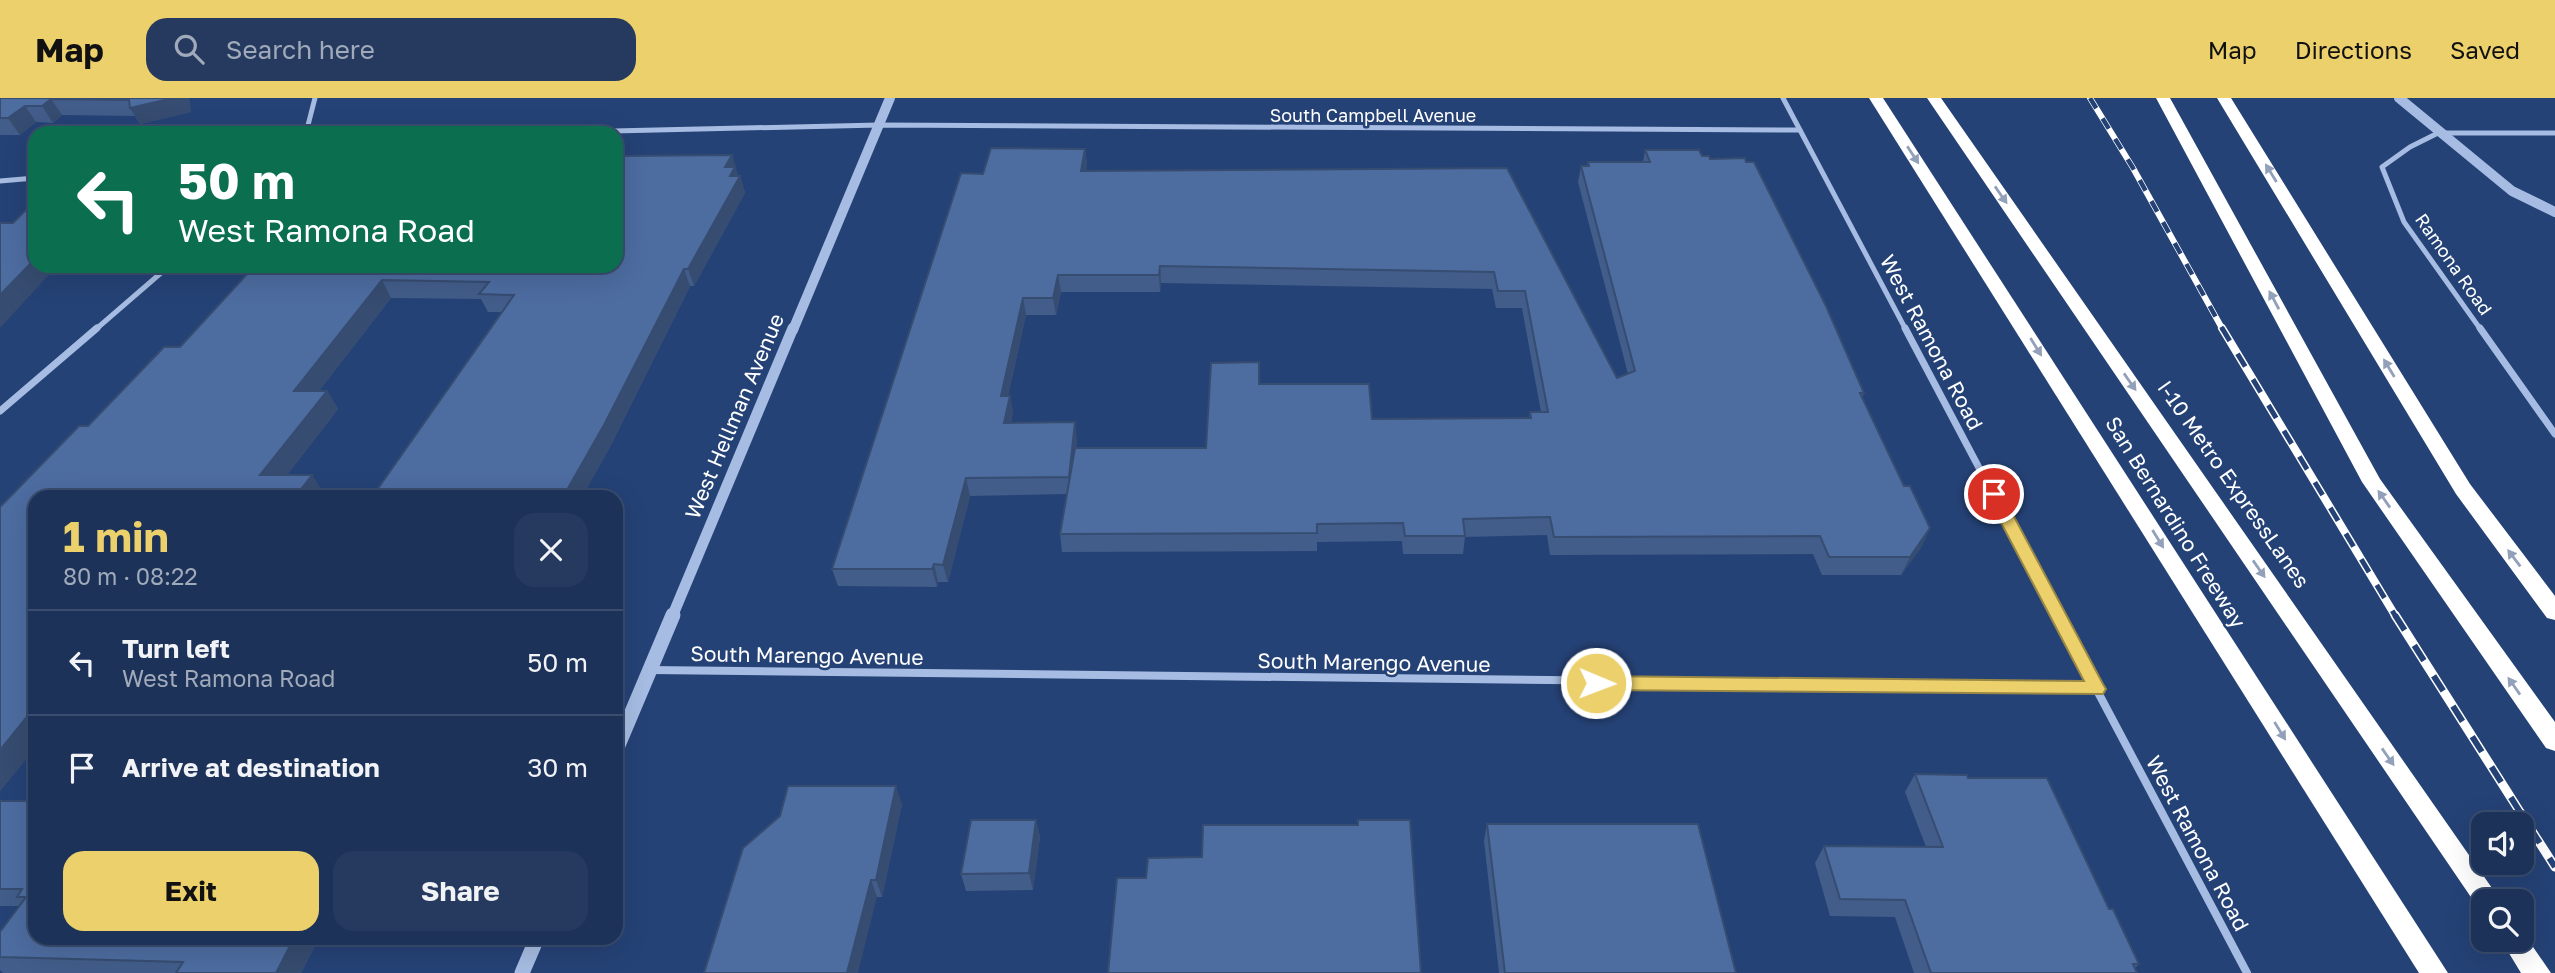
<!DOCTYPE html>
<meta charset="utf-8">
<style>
body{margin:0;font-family:"Golos Text",sans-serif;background:#253a5e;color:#f1f3f6;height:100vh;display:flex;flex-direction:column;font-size:26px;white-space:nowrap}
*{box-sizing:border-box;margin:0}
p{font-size:23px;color:#a0aaba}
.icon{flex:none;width:38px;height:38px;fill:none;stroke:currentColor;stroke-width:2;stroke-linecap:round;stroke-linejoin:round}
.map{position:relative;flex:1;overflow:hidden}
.drawer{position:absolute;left:28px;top:392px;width:595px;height:455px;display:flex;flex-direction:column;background:#1c3258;border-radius:21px;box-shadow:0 7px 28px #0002,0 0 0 2px #3a4d6e}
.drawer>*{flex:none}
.hud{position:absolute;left:28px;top:28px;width:595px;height:147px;border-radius:21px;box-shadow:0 7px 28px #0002,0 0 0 2px #3a4d6e;background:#0b6e4f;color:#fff;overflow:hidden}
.buttons{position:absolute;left:2471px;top:714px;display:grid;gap:14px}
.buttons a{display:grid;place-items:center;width:63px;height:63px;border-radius:14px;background:#1c3258;box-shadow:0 7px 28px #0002,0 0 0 2px #3a4d6e;font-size:35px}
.pin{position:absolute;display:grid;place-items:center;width:60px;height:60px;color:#fff;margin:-30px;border:4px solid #fff;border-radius:50%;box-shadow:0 2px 7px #0007}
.me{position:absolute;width:77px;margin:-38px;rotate:91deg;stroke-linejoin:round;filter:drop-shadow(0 0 5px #0008)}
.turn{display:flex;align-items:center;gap:24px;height:147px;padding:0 35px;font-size:32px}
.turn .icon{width:91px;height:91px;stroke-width:2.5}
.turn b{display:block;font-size:49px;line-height:60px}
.round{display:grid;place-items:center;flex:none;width:74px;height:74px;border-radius:21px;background:#253a5e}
.headline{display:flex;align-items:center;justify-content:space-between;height:119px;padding:0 35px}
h1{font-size:42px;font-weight:700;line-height:52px;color:#ebd06b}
.cta{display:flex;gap:14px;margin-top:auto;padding:14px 35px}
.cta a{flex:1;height:80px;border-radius:21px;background:#ebd06b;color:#111;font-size:28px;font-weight:700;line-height:80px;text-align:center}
.cta a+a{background:#253a5e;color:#f1f3f6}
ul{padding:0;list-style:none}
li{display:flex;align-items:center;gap:21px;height:105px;padding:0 35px;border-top:2px solid #3a4d6e}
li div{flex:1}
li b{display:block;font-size:26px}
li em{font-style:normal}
header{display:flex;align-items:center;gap:42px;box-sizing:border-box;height:98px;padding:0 35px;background:#ebd06b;color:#111}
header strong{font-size:33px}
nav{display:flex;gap:38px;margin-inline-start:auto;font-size:24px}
.search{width:490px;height:63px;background:#253a5e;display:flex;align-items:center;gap:18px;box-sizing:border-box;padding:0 24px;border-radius:21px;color:#a0aaba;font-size:26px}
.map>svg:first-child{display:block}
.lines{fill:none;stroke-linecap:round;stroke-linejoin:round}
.minor-far2{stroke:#a6bce2;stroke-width:5}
.minor-far1{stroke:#a6bce2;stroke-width:7}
.minor{stroke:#a6bce2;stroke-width:8}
.tertiary-far2{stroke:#a6bce2;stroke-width:10}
.tertiary-far1{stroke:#a6bce2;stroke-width:11}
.tertiary{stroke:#a6bce2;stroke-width:15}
.motorway{fill:#fff;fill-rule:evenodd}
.rail-far2-casing{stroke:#fff;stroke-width:6}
.rail-far1-casing{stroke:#fff;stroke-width:8}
.rail-casing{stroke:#fff;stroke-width:9}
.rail-far2{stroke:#254276;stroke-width:4.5;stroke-dasharray:12;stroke-linecap:butt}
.rail-far1{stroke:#254276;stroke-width:5;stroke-dasharray:15;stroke-linecap:butt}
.rail{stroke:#254276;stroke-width:6;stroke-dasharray:18;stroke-linecap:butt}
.wall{fill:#425d8a;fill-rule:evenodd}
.shaded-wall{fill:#364c70}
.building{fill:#4d6ca0;stroke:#364c70;stroke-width:2}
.oneway{fill:#92a0ba}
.route{fill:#ebd06b;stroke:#998746;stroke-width:2}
.labels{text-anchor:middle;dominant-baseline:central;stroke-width:5;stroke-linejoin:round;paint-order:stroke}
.far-street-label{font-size:18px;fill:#fff;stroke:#254276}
.street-label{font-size:21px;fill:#fff;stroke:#254276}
</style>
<header>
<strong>Map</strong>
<div class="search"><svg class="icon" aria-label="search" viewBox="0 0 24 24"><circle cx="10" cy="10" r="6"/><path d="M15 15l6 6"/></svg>Search here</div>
<nav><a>Map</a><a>Directions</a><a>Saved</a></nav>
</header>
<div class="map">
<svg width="2555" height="875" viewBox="0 0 2555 875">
<rect width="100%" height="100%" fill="#254276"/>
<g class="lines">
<!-- minor-far2 -->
<g class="minor-far2">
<polyline points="1783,0 1906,232"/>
<polyline points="306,35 315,0"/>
<polyline points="526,35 879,27 1800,32"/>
<polyline points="0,83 35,80"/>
<polyline points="95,232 169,168"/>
<polyline points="2481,232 2404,124 2382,69 2410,49 2438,35 2555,35"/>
</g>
<!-- minor-far1 -->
<g class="minor-far1">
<polyline points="1905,230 2058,519"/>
<polyline points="2480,230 2555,336"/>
<polyline points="0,313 97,230"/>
</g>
<!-- minor -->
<g class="minor">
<polyline points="2057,517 2247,875"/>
<polyline points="650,572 2005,587 2097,591"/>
</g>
<!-- tertiary-far2 -->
<g class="tertiary-far2">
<polyline points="2399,0 2512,93 2555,114"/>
<polyline points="793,232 890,0"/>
</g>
<!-- tertiary-far1 -->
<polyline class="tertiary-far1" points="672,519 793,230"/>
<!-- tertiary -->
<g class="tertiary">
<polyline points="616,652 673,517"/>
<polyline points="522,875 537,840"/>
</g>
<!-- motorway -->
<g class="motorway">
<polygon points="1869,0 1883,0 2448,875 2419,875"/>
<polygon points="1927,0 1941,0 2501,803 2483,803 2483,813 2479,811"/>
<polygon points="2156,0 2170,0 2380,381 2555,624 2555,653 2546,650 2362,384"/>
<polygon points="2217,0 2231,0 2470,386 2555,498 2555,522 2547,520 2456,396"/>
<polygon points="2522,833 2551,875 2521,875 2501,842 2522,842"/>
</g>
<defs>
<polyline id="rail-far2" points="2090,0 2133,70 2223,232"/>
<polyline id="rail-far1" points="2222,230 2396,519"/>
<polyline id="rail" points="2395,517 2555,769"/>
</defs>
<!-- rail-far2 casing -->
<use href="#rail-far2" class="rail-far2-casing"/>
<!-- rail-far1 casing -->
<use href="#rail-far1" class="rail-far1-casing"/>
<!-- rail casing -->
<use href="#rail" class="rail-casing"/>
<!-- rail-far2 -->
<use href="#rail-far2" class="rail-far2"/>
<!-- rail-far1 -->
<use href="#rail-far1" class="rail-far1"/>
<!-- rail -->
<use href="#rail" class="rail"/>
</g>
<!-- wall -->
<g class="wall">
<polygon points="0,0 189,0 191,14 140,26 135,18 62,17 53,25 36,24 20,37 0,37"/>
<path d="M1085,51L1087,67L1086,73L1507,70L1617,280L1628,276L1578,84L1581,68H1587L1588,64H1643L1645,52L1702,58L1710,61L1864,295L1862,300L1904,388L1930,430L1922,448L1901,477H1822L1813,456L1550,457L1547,437L1465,439L1463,456H1403L1402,443L1317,444V453L1062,454L1060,436L1067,396L970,398L948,484H938L937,489L838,488L832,471L983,76ZM1161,185L1492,191L1496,210H1522L1541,314H1530L1529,320L1372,321L1259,286L1206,350H1076L1077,342L1011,325L1013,315L1010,298H1008L1026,217H1056L1061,194H1160Z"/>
<polygon points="732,57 738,78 740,78 745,95 694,188 690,188 612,345 582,399 372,399 502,214 488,214 481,201 391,200 319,293 327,293 338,311 287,377 312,377 323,395 320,399 35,399 35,650 0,693 0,409 79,328 88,328 164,249 180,249 248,175 259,175 265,168 616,168 616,58"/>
<polygon points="1915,676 1968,680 2109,811 2139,866 2135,870 2137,875 1914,875 1895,819 1830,818 1815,765 1824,748 1926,749 1905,694"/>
<polygon points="0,703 35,703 35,840 319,840 301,875 3,875 0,872 0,834 20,808 0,808"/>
<polygon points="902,706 882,799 877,799 780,718"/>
<polygon points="1036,722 1040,739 1033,792 966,793 961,776"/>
<polygon points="1487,726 1736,875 1499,875 1484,743"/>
</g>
<!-- shaded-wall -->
<g class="shaded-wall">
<polygon points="173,0 189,0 191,14 140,26 130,10"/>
<polygon points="51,1 62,17 53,25 42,8"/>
<polygon points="25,8 36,24 20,37 8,20"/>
<polygon points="1085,51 1087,67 1083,89 1081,73"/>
<polygon points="732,57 739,80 740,78 745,95 694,188 688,171 725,69"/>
<polygon points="35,161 35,168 57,168 0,230 0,197"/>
<polygon points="1160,168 1161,185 1160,194 1159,177"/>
<polygon points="684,171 690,188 612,345 582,399 563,399"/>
<polygon points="1058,177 1061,194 1056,217 1053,200"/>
<polygon points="382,182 391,200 305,311 294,293"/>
<polygon points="1023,200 1026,217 1004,315 1001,298"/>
<polygon points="327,293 338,311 273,395 260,377"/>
<polygon points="1010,298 1013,315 1007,343 1004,325"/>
<polygon points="1075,324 1077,342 1071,396 1069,379"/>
<polygon points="312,377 323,395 320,399 295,399"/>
<polygon points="966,380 970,398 948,484 943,467"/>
<polygon points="1930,430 1922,448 1901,477 1910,459"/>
<polygon points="934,466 938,484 937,489 932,471"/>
<polygon points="35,609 35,650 0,693 0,652"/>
<polygon points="896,688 902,706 882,799 876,782"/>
<polygon points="1036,722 1040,739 1033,792 1029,775"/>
<polygon points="871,782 877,799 858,875 847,875"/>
<polygon points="294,840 319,840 301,875 276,875"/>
</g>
<!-- building -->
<g class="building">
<polygon points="0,0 173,0 130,10 129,2 51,1 42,8 25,8 8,20 0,20"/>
<polygon points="991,50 1085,51 1081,73 1507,70 1617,280 1635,273 1581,68 1589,68 1588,64 1650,64 1645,52 1699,52 1702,58 1709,58 1710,61 1745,60 1746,64 1754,64 1826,208 1864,295 1860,295 1904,388 1910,388 1930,430 1910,459 1829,459 1820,438 1554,439 1550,419 1463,421 1465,438 1405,438 1403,425 1317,426 1317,435 1060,436 1075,350 1206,350 1211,265 1259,264 1259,286 1369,286 1372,321 1531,320 1530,314 1548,314 1525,193 1498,193 1494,174 1160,168 1159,177 1058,177 1053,200 1023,200 1001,298 1010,298 1004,325 1075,324 1069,379 966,380 943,467 934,466 932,471 832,471 961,75 983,76"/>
<polygon points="732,57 725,69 735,69 730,78 740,78 688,171 684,171 604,327 563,399 372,399 514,197 479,196 489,184 382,182 294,293 327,293 260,377 312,377 295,399 35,399 35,609 0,652 0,409 79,328 88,328 164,249 180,249 248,175 259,175 265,168 616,168 616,58"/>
<polygon points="35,103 35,161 0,197 0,125 13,125"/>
<polygon points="1915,676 1967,677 1968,680 2047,680 2109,811 2113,811 2139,866 2133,866 2137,875 1931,875 1905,802 1840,801 1824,748 1943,749"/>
<polygon points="788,688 896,688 876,782 871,782 847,875 704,875 743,750 780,718"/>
<polygon points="0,703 35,703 35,840 294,840 276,875 176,875 183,864 0,859 0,834 26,799 17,799 22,791 0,791"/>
<polygon points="971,722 1036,722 1029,775 961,776"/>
<polygon points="1358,722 1410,722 1421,875 1108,875 1117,780 1146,780 1148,760 1202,759 1203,727 1358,727"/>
<polygon points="1487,726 1698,726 1736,875 1505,875"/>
</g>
<!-- one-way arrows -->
<defs><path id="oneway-solid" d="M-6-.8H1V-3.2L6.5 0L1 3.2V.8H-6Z" transform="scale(1.75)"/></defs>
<g class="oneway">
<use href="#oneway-solid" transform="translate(1913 57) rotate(57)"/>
<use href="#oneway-solid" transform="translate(2271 75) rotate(-122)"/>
<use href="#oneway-solid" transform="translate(2001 97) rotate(55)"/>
<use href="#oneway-solid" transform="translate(2274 202) rotate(-118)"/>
<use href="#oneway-solid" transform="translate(2036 249) rotate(58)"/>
<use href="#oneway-solid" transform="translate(2389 270) rotate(-121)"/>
<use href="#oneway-solid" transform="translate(2130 284) rotate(55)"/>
<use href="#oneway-solid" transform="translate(2384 401) rotate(-125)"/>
<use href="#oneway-solid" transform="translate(2158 441) rotate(58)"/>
<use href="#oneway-solid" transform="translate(2514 460) rotate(-127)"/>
<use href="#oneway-solid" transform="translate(2259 471) rotate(55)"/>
<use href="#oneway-solid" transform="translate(2514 588) rotate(-125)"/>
<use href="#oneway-solid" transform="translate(2280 633) rotate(58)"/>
<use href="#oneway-solid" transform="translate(2388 659) rotate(55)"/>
</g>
<!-- route -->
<polygon class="route" points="1994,391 2002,396 2103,586 2106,591 2103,596 1596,592 1587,585 1596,578 2084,583 1986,396"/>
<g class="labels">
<!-- far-street labels -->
<g class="far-street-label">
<text x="1373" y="17">South Campbell Avenue</text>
<text transform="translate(2454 166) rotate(55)">Ramona Road</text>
</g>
<!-- street labels -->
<g class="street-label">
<text transform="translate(1932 244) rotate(62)">West Ramona Road</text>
<text transform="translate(734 318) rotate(-67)">West Hellman Avenue</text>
<text transform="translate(2234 386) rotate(55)">I-10 Metro ExpressLanes</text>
<text transform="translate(2176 424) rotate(58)">San Bernardino Freeway</text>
<text transform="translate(807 557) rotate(1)">South Marengo Avenue</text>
<text transform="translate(1374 564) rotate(1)">South Marengo Avenue</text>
<text transform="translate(2198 745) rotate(62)">West Ramona Road</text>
</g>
</g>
</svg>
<div class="buttons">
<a><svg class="icon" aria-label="sound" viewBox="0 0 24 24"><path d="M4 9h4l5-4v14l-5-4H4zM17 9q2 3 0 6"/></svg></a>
<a><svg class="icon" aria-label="search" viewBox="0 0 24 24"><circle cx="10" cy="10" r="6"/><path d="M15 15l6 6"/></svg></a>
</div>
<div class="pin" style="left:1994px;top:396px;background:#d93025"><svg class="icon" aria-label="arrive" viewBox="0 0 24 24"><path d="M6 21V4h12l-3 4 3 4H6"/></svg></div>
<svg class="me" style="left:1596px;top:585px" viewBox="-20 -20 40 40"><circle r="17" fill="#ebd06b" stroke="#fff" stroke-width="3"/><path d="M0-11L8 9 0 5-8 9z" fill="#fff"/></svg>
<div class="hud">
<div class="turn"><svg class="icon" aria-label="left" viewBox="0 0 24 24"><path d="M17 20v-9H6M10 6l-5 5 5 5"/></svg><div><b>50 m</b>West Ramona Road</div></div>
</div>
<section class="drawer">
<div class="headline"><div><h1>1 min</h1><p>80 m · 08:22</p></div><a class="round"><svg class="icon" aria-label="close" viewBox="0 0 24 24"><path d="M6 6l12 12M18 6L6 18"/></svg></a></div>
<ul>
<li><svg class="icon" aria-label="left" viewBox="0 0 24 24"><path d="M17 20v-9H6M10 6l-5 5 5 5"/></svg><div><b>Turn left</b><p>West Ramona Road</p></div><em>50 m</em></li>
<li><svg class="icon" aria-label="arrive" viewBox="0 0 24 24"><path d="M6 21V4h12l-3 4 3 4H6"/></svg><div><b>Arrive at destination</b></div><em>30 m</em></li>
</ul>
<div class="cta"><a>Exit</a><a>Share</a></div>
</section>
</div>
